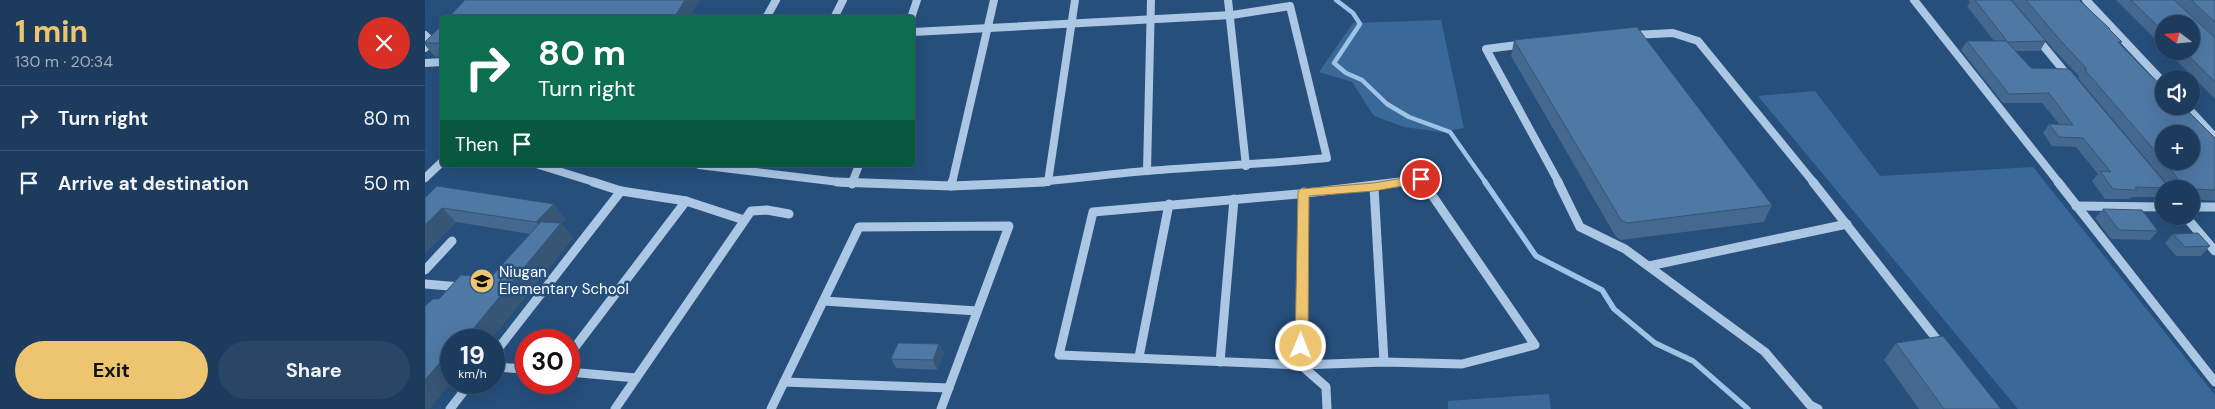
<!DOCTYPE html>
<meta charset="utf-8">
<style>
body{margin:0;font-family:"DM Sans",sans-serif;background:#294666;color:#f1f3f6;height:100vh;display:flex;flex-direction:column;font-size:19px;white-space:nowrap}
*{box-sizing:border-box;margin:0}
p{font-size:16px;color:#a0adbc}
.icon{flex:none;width:28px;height:28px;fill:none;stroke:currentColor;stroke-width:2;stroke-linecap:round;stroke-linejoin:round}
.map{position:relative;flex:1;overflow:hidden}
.drawer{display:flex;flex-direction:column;background:#1c3b5d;width:425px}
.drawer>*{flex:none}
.banner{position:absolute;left:15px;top:15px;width:475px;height:152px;border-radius:5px;box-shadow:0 5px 20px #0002,0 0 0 1px #3a5572;background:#0b6e4f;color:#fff;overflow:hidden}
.needle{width:32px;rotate:286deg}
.fabs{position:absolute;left:1730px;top:15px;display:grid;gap:10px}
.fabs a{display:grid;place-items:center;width:45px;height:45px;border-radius:50%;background:#1c3b5d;box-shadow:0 5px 20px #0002,0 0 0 1px #3a5572;font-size:25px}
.speed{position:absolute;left:15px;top:329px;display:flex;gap:10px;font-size:25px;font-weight:700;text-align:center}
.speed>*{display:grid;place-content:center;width:65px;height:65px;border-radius:50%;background:#1c3b5d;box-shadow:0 5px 20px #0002,0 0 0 1px #3a5572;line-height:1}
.speed small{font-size:12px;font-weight:400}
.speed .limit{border:8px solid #d22;background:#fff;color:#111}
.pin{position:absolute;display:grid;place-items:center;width:42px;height:42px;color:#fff;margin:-21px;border:2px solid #fff;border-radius:50%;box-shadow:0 1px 5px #0007}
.me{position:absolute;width:55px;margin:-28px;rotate:1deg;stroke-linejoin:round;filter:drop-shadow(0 0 4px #0008)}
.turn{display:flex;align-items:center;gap:18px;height:105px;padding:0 15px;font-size:22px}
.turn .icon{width:65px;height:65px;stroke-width:2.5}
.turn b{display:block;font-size:35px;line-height:42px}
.then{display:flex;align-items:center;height:48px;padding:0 15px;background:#0003;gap:10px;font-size:19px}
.round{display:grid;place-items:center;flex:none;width:52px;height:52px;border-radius:26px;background:#294666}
.headline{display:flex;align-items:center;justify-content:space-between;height:85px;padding:0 15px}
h1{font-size:30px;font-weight:700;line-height:38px;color:#edc470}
.button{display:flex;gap:10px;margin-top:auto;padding:10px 15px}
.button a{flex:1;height:58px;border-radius:30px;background:#edc470;color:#111;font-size:20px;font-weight:700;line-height:58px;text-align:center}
.button a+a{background:#294666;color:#f1f3f6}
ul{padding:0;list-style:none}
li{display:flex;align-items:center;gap:15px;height:65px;padding:0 15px;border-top:1px solid #3a5572}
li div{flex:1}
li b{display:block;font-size:19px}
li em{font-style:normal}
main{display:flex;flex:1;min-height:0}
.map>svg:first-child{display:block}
.green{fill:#3a6999}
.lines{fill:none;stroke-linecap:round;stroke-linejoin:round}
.stream-far1{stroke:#9fc3e5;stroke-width:4.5}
.stream{stroke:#9fc3e5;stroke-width:5.5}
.minor-far1{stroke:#abc7e4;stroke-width:8}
.minor{stroke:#abc7e4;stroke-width:9}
.wall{fill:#44688e}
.shaded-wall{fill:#375574}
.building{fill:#4f79a5;stroke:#375574}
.route{fill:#edc470;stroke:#9a7f49}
.labels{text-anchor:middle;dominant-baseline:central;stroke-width:5;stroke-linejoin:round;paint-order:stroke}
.poi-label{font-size:15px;fill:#fff;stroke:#264f7c;text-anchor:start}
</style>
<main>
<section class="drawer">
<div class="headline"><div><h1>1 min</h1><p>130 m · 20:34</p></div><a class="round" style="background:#d93025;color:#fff"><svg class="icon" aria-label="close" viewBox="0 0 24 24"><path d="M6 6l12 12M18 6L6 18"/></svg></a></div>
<ul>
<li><svg class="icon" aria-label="right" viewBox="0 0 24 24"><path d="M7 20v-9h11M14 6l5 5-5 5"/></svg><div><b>Turn right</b></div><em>80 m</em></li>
<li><svg class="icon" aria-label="arrive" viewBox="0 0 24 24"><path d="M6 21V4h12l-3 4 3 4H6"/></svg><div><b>Arrive at destination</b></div><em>50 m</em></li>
</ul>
<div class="button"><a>Exit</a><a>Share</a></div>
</section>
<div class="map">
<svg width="1790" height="409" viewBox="0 0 1790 409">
<rect width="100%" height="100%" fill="#264f7c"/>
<!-- green -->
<g class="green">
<polygon points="1016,20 1039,128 1016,132 979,127 949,116 927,82 894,72 928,23"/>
<polygon points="1390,91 1455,176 1608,167 1790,395 1790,409 1593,409 1333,96"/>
<polygon points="1124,394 1126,409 1023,409 1023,401"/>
</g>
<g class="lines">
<!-- stream-far1 -->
<polyline class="stream-far1" points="911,0 928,13 935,24 909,63 921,73 937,80 962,104 984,117 1025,132 1061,183"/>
<!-- stream -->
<polyline class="stream" points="1060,182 1111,256 1177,290 1189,309 1230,343 1268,361 1323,409"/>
<!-- minor-far1 -->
<g class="minor-far1">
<polyline points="803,0 821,166"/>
<polyline points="1489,0 1634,183"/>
<polyline points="1661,0 1739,83"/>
<polyline points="341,18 351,0"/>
<polyline points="409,18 418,0"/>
<polyline points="486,18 492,0"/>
<path d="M488,32L807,15L865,6L902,158C842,164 782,166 723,171C678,174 634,182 589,183"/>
<polyline points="0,35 6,41 0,48"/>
<polyline points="1208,35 1248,33 1273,41 1389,183"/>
<polyline points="1611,37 1644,77"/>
<polyline points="1100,44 1061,49 1134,183"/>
<polyline points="0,63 18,62"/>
<polyline points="1761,106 1790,137"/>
<polyline points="114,165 172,183"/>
<polyline points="274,165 422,183"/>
<polyline points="722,171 726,0"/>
<polyline points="0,178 18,161"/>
<polyline points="623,182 650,0"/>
<polyline points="427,183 434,165"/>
<polyline points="527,183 569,0"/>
<polyline points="967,183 996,179 999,183"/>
</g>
<!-- minor -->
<g class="minor">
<polyline points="168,182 196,191 261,201 319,220"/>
<polyline points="412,182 526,186 620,182"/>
<polyline points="975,182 873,194 668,212 634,355 876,365 959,362 1037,364 1110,345 998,182"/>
<polyline points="1133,182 1155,227 1200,249 1340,352 1385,405 1393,409"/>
<polyline points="1388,182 1517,346"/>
<polyline points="1633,182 1790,382"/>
<polyline points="427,184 428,182"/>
<polyline points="526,186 527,182"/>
<polyline points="949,187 959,362"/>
<polyline points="879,192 876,365 901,387 902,409"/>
<polyline points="1651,206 1739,207"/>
<polyline points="1766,207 1790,207"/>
<polyline points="1760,216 1790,251"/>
<polyline points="1224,266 1422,224"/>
<polyline points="0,270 27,241"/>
<polyline points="0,284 36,287"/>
<polyline points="399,301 552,311"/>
<polyline points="69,354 196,191"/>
<polyline points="144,355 261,201"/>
<polyline points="714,357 744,204"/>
<polyline points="795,362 809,199"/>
<polyline points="69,367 101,369"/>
<polyline points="144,372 211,378"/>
<polyline points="359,382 524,388"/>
<polyline points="25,409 46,382"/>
<polyline points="190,409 326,211 342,210 364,214"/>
<polyline points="346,409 434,227 584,226 516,409"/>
</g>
</g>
<!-- wall -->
<g class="wall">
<polygon points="1543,0 1586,0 1621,41 1615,51 1590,51 1606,68 1743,186 1737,178 1653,78 1654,76 1630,51 1587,0 1654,0 1685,29 1685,30 1697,42 1695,44 1720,70 1790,138 1790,201 1766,199 1766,189 1739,189 1739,196 1738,197 1707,197 1704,199 1680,199 1667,181 1673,174 1651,147 1627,146 1618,133 1624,124 1634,124 1617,103 1578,103 1536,50 1542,41 1569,41 1542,6 1545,2"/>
<polygon points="1691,0 1790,0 1790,99 1742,51 1766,51 1739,24 1739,48"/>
<polygon points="18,24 18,56 10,57 0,45 0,42"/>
<polygon points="1089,40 1347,205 1339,222 1196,240 1191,237 1086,56"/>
<polygon points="0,198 141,219 136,223 148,238 65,340 26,340 26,382 4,409 0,409 14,299 66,277 105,234 31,222 0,253"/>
<polygon points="1678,209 1733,231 1725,240 1686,239 1670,218"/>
<polygon points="1748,234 1785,246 1776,256 1751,256 1740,243"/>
<polygon points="1471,343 1576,409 1494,409 1459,360"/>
<polygon points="514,344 519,353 512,370 471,368 466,359"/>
</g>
<!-- shaded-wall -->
<g class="shaded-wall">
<polygon points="260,0 275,0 264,18 249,18"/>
<polygon points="129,204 141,219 136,223 148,238 65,340 48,340 43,335 123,237 111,222"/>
<polygon points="17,208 31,222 0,253 0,225"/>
<polygon points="40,334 46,340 35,340"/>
<polygon points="514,344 519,353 512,370 508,360"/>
<polygon points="26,350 26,382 4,409 0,409 0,380"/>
</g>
<!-- building -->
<g class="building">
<polygon points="40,0 260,0 249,18 23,18"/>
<polygon points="1550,0 1586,0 1621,41 1582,42 1606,68 1644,69 1742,185 1746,188 1710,187 1712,190 1688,189 1675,171 1686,172 1658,138 1634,137 1624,124 1648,125 1624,93 1584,94 1542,41 1582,41"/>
<polygon points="1601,0 1654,0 1685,29 1684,29 1697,42 1693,42 1720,70 1739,88 1739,106 1758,106 1790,138 1790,190 1749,188 1753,184 1754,180 1739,161 1766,161 1766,134 1739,134 1739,161 1659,69 1662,69 1636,41"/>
<polygon points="1706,0 1749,0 1790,38 1790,82 1759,51 1766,51 1766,24 1739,24 1739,32"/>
<polygon points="1766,0 1790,0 1790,22"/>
<polygon points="18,24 18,43 0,43 0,42"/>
<polygon points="1212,27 1347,205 1202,223 1196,220 1089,40"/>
<polygon points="12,186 129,204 111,222 17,208 0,225 0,198"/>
<polygon points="1678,209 1717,210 1733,231 1694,230"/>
<polygon points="116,222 136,223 43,335 40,334 35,340 26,340 26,350 0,380 0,306 8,299 14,299 36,275 66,277"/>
<polygon points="1773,233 1785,246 1760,247 1748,234"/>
<polygon points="1518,336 1576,409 1519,409 1471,343"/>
<polygon points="473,343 514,344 508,360 466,359"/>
</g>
<!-- route -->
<polygon class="route" points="996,175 1000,176 1002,179 1000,182 949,191 884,196 883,346 881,350 872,350 870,346 873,192 875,189 949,183"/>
<!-- icons -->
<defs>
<symbol id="school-disc" viewBox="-11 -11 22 22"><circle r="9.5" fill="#edc470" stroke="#264f7c"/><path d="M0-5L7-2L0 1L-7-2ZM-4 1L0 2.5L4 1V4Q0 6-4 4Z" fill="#111"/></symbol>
</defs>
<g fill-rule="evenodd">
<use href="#school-disc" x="43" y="267" width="28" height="28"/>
</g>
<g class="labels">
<!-- poi labels -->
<g class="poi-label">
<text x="74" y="272">Niugan<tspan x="74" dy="17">Elementary School</tspan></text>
</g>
</g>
</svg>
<div class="fabs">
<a><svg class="needle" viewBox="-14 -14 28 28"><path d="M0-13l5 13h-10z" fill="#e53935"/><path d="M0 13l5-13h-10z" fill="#a0adbc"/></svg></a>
<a><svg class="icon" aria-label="sound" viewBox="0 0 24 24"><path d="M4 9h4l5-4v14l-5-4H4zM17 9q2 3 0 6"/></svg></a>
<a>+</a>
<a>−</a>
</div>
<div class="speed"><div>19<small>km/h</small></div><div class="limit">30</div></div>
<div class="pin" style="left:996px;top:179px;background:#d93025"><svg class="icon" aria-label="arrive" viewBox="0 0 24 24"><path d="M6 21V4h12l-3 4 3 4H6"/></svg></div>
<svg class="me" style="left:876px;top:346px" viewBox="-20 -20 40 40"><circle r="17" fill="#edc470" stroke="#fff" stroke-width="3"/><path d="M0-11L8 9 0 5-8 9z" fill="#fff"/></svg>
<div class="banner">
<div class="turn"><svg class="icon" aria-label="right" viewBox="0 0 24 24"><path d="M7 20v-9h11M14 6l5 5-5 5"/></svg><div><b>80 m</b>Turn right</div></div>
<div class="then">Then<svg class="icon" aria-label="arrive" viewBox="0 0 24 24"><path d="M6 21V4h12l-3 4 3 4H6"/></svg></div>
</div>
</div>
</main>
